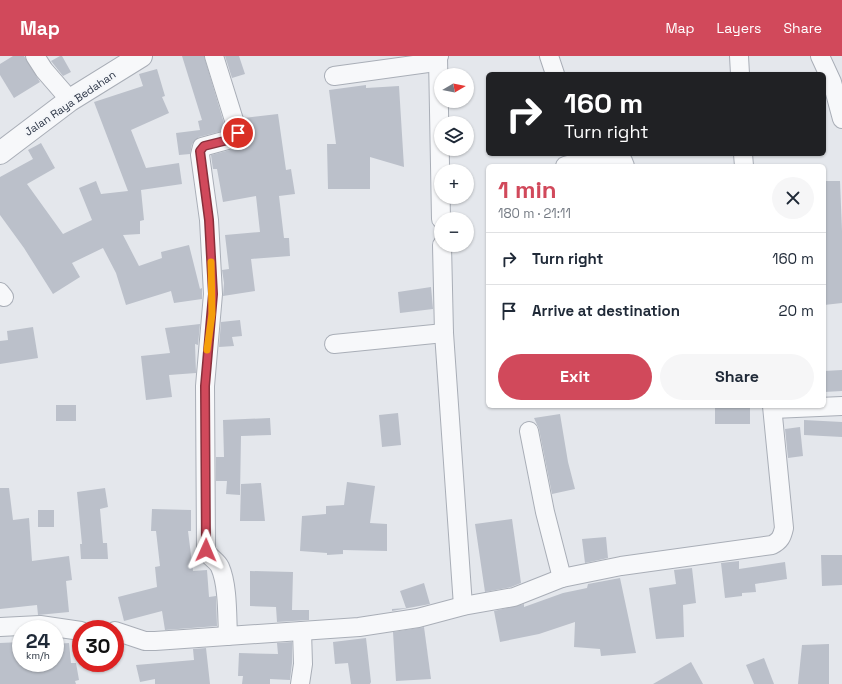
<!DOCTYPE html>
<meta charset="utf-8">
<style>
body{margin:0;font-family:"Space Grotesk",sans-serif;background:#f6f6f7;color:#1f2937;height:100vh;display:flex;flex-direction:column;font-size:15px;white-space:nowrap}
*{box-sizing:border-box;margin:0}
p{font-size:13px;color:#747a83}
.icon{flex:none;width:22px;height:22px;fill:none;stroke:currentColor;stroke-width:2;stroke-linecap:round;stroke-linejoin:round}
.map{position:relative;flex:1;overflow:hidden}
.drawer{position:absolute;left:486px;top:108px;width:340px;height:244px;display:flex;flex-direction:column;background:#fff;border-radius:6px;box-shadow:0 1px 3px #0004}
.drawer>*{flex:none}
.banner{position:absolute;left:486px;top:16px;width:340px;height:84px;border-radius:6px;box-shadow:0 1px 3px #0004;background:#202124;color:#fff;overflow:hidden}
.needle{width:26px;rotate:80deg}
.controls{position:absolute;left:434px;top:12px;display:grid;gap:8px}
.controls a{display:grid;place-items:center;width:40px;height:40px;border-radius:50%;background:#fff;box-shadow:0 1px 3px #0004;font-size:20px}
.speed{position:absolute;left:12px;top:564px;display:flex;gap:8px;font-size:20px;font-weight:700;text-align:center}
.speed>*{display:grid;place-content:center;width:52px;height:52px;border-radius:50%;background:#fff;box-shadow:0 1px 3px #0004;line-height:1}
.speed small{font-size:10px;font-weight:400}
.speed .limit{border:6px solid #d22;background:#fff;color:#111}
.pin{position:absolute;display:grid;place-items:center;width:34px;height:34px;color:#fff;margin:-17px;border:2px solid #fff;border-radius:50%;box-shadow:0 1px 4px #0007}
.me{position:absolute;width:44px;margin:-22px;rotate:1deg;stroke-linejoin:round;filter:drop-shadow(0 0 3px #0008)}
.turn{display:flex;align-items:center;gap:14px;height:84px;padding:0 12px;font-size:18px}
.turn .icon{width:52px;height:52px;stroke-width:2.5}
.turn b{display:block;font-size:28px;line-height:34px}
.round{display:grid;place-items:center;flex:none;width:42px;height:42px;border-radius:21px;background:#f6f6f7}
.overview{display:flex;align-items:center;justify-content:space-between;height:68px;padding:0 12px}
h1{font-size:24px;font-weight:700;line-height:30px;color:#d1495b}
.primary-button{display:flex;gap:8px;margin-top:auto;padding:8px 12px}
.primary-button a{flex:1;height:46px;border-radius:24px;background:#d1495b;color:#fff;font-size:16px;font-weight:700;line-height:46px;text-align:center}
.primary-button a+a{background:#f6f6f7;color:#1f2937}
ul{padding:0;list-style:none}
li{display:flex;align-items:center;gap:12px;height:52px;padding:0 12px;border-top:1px solid #e0e1e3}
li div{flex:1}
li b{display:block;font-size:15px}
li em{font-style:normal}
header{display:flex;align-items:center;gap:24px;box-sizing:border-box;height:56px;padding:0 20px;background:#d1495b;color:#fff}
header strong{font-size:19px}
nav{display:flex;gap:22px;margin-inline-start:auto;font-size:14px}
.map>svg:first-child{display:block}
.building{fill:#bbc0ca}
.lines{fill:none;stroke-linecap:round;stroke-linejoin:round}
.minor-casing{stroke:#a9aeb7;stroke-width:20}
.tertiary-casing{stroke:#a9aeb7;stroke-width:24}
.minor{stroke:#f7f8fa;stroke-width:18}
.tertiary{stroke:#f7f8fa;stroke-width:22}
.route-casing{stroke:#882f3b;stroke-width:10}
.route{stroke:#d1495b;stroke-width:7}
.slow{stroke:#f59e0b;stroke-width:7}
.labels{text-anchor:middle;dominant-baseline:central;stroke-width:4;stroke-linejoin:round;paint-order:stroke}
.street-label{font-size:11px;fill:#2b3445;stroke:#f4f6f9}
</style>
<header>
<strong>Map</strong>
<nav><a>Map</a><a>Layers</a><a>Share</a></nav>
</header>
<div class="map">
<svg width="842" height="628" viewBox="0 0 842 628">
<rect width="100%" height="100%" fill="#e4e7ec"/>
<!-- building -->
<g class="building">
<polygon points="13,0 24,0 40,26 14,42 0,19 0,8"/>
<polygon points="60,0 62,0 71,16 63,20 51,5"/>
<polygon points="182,0 204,0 226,74 199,81 192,88 190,98 179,99 176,77 200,74 198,65 202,64"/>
<polygon points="225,0 239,0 245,18 232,22"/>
<polygon points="157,13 165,40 162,41 169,57 131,74 146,112 179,107 182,128 141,134 144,164 140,165 140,178 123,179 139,210 162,202 161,196 189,189 200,233 202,232 202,243 174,247 171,235 126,249 116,217 103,192 72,207 80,221 53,238 24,192 0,159 0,121 33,103 28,94 41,87 55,112 27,128 63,178 92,164 79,132 96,125 101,138 128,135 94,46 143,30 139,18"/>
<polygon points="366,29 366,32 399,30 404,111 370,101 370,133 328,133 327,88 336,88 329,34"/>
<polygon points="278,58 286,114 291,113 295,138 279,140 284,182 289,182 290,200 251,203 255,235 223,240 224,227 222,214 229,213 225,179 260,176 256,140 223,146 217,113 213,113 211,99 234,93 245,85 248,80 248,74 244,62"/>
<polygon points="824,125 840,125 842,175 842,247 824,249"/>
<polygon points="431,231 433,253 400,257 398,236"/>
<polygon points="240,264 242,280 232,281 234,290 219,291 221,266"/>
<polygon points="200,268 198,289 195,288 196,317 169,319 172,341 146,344 141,300 170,297 165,272"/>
<polygon points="33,271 38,302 0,308 0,285 8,284 7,275"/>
<polygon points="842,314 842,335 824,336 824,315"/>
<rect x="56" y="349" width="20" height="16"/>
<rect x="715" y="350" width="35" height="18"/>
<polygon points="398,357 401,389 382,391 379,359"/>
<polygon points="560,358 568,406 575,433 552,438 539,373 534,362"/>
<polygon points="270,362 271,379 241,380 240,439 226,438 227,425 216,425 216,401 224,401 223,364"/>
<polygon points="804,364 842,366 842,381 804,379"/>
<polygon points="800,371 803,400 788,402 785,373"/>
<polygon points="347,426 375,430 370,467 387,468 387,495 343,494 343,498 327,499 327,497 300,495 302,460 326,458 326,450 344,449"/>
<polygon points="261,427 265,465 240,465 241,428"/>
<polygon points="0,432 9,432 13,464 29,462 32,505 69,500 72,524 66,525 69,556 38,559 37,549 0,553"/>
<polygon points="105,432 108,451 100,453 103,487 107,487 108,503 81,503 80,488 82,488 77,436"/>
<polygon points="152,453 191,454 191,475 188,475 193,515 207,514 209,541 216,540 217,570 165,574 162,555 124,565 118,541 157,531 155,511 160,510 156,475 151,475"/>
<rect x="38" y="454" width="16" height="17"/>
<polygon points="512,463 521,527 511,531 485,536 475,468"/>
<polygon points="606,481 608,502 585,507 582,483"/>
<polygon points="821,499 842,499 842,529 822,530"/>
<polygon points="739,505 739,513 785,506 787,523 755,528 756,536 742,537 742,540 725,542 721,507"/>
<polygon points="692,512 696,547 683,549 684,581 656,583 649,532 676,528 674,514"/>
<polygon points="250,515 293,516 292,554 309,554 309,564 277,566 276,551 250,550"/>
<polygon points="620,522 636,597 601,600 600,593 574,591 575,566 539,578 500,586 494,555 524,548 524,551 563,537 587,532 588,528"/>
<polygon points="424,527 430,548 392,555 392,553 406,552 400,535"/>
<polygon points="424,571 431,623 396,625 393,576"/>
<polygon points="366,582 371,626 370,628 351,628 348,607 335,608 333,586"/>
<polygon points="21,586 21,607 55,607 55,588 69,587 71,607 76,607 79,624 75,625 76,628 0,628 0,587"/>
<polygon points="292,586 292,607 290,624 270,623 270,628 242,628 243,620 238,620 239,597 278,598 277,587"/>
<polygon points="829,588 829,628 798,628 802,589"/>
<polygon points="206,592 210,628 155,628 155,623 140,626 136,609 194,604 193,593"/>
<polygon points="764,602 774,628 754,628 746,609"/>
<polygon points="691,606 703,628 653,628"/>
</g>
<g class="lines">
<defs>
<g id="minor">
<polyline points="35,0 44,14 70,44"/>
<path d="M214,0L238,77L231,83L202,91L200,99L209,164L213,238L205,330L206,494C209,502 217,504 220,511C228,529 227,560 228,580"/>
<polyline points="549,0 555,18"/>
<polyline points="739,0 740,18"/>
<polyline points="820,0 832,26 842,63"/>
<polyline points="438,1 441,163"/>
<polyline points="334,20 428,7 439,0"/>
<polyline points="580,98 583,105 618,102 623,105 625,110"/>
<polyline points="743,98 744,110"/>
<polyline points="565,110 583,105"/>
<polyline points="442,189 444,277 463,550"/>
<polyline points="0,236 4,241"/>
<polyline points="334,288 444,277"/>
<polyline points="773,353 842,350"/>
<polyline points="529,375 545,456 562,522"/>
<polyline points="0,571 40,569 81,575"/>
<path d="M115,575L145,585H155L359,571L418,562L463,550L514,541L562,522L621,510L772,489C780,485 782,481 784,472L772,350"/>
<polyline points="300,628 303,608 302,575"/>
</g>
<polyline id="tertiary" points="0,97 70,44 141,0"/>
</defs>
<!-- minor casing -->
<use href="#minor" class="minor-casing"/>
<!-- tertiary casing -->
<use href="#tertiary" class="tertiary-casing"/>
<!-- minor -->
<use href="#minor" class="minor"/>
<!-- tertiary -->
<use href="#tertiary" class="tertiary"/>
</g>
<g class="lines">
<defs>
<polyline id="route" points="206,494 205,330 213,238 209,164 200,95 204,90 232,83 238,77"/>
</defs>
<!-- route casing -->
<use href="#route" class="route-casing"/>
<!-- route -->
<use href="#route" class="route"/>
<!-- slow -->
<polyline class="slow" points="207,294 212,258 211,206"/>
</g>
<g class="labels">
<!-- street labels -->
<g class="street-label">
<text transform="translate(70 47) rotate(-34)">Jalan Raya Bedahan</text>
</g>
</g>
</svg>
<div class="controls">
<a><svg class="needle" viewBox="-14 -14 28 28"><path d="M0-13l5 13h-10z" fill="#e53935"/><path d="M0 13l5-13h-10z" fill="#747a83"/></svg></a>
<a><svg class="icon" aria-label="layers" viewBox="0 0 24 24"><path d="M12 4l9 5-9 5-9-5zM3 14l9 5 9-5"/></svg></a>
<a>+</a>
<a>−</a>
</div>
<div class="speed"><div>24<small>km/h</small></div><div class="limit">30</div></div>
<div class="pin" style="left:238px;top:77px;background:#d93025"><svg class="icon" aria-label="arrive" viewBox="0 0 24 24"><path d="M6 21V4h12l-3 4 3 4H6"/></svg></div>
<svg class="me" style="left:206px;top:494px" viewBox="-20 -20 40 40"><path d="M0-17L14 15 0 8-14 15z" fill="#d1495b" stroke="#fff" stroke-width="4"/></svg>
<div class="banner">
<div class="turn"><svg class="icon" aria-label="right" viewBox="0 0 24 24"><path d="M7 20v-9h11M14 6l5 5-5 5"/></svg><div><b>160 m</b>Turn right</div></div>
</div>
<section class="drawer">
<div class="overview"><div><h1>1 min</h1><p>180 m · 21:11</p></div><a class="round"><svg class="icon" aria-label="close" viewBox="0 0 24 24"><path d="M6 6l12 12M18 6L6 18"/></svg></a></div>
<ul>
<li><svg class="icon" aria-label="right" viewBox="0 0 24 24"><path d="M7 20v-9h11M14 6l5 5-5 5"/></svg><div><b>Turn right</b></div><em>160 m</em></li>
<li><svg class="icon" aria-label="arrive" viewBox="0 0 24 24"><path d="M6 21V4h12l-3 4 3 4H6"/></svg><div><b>Arrive at destination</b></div><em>20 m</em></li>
</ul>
<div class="primary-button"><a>Exit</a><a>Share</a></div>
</section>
</div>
